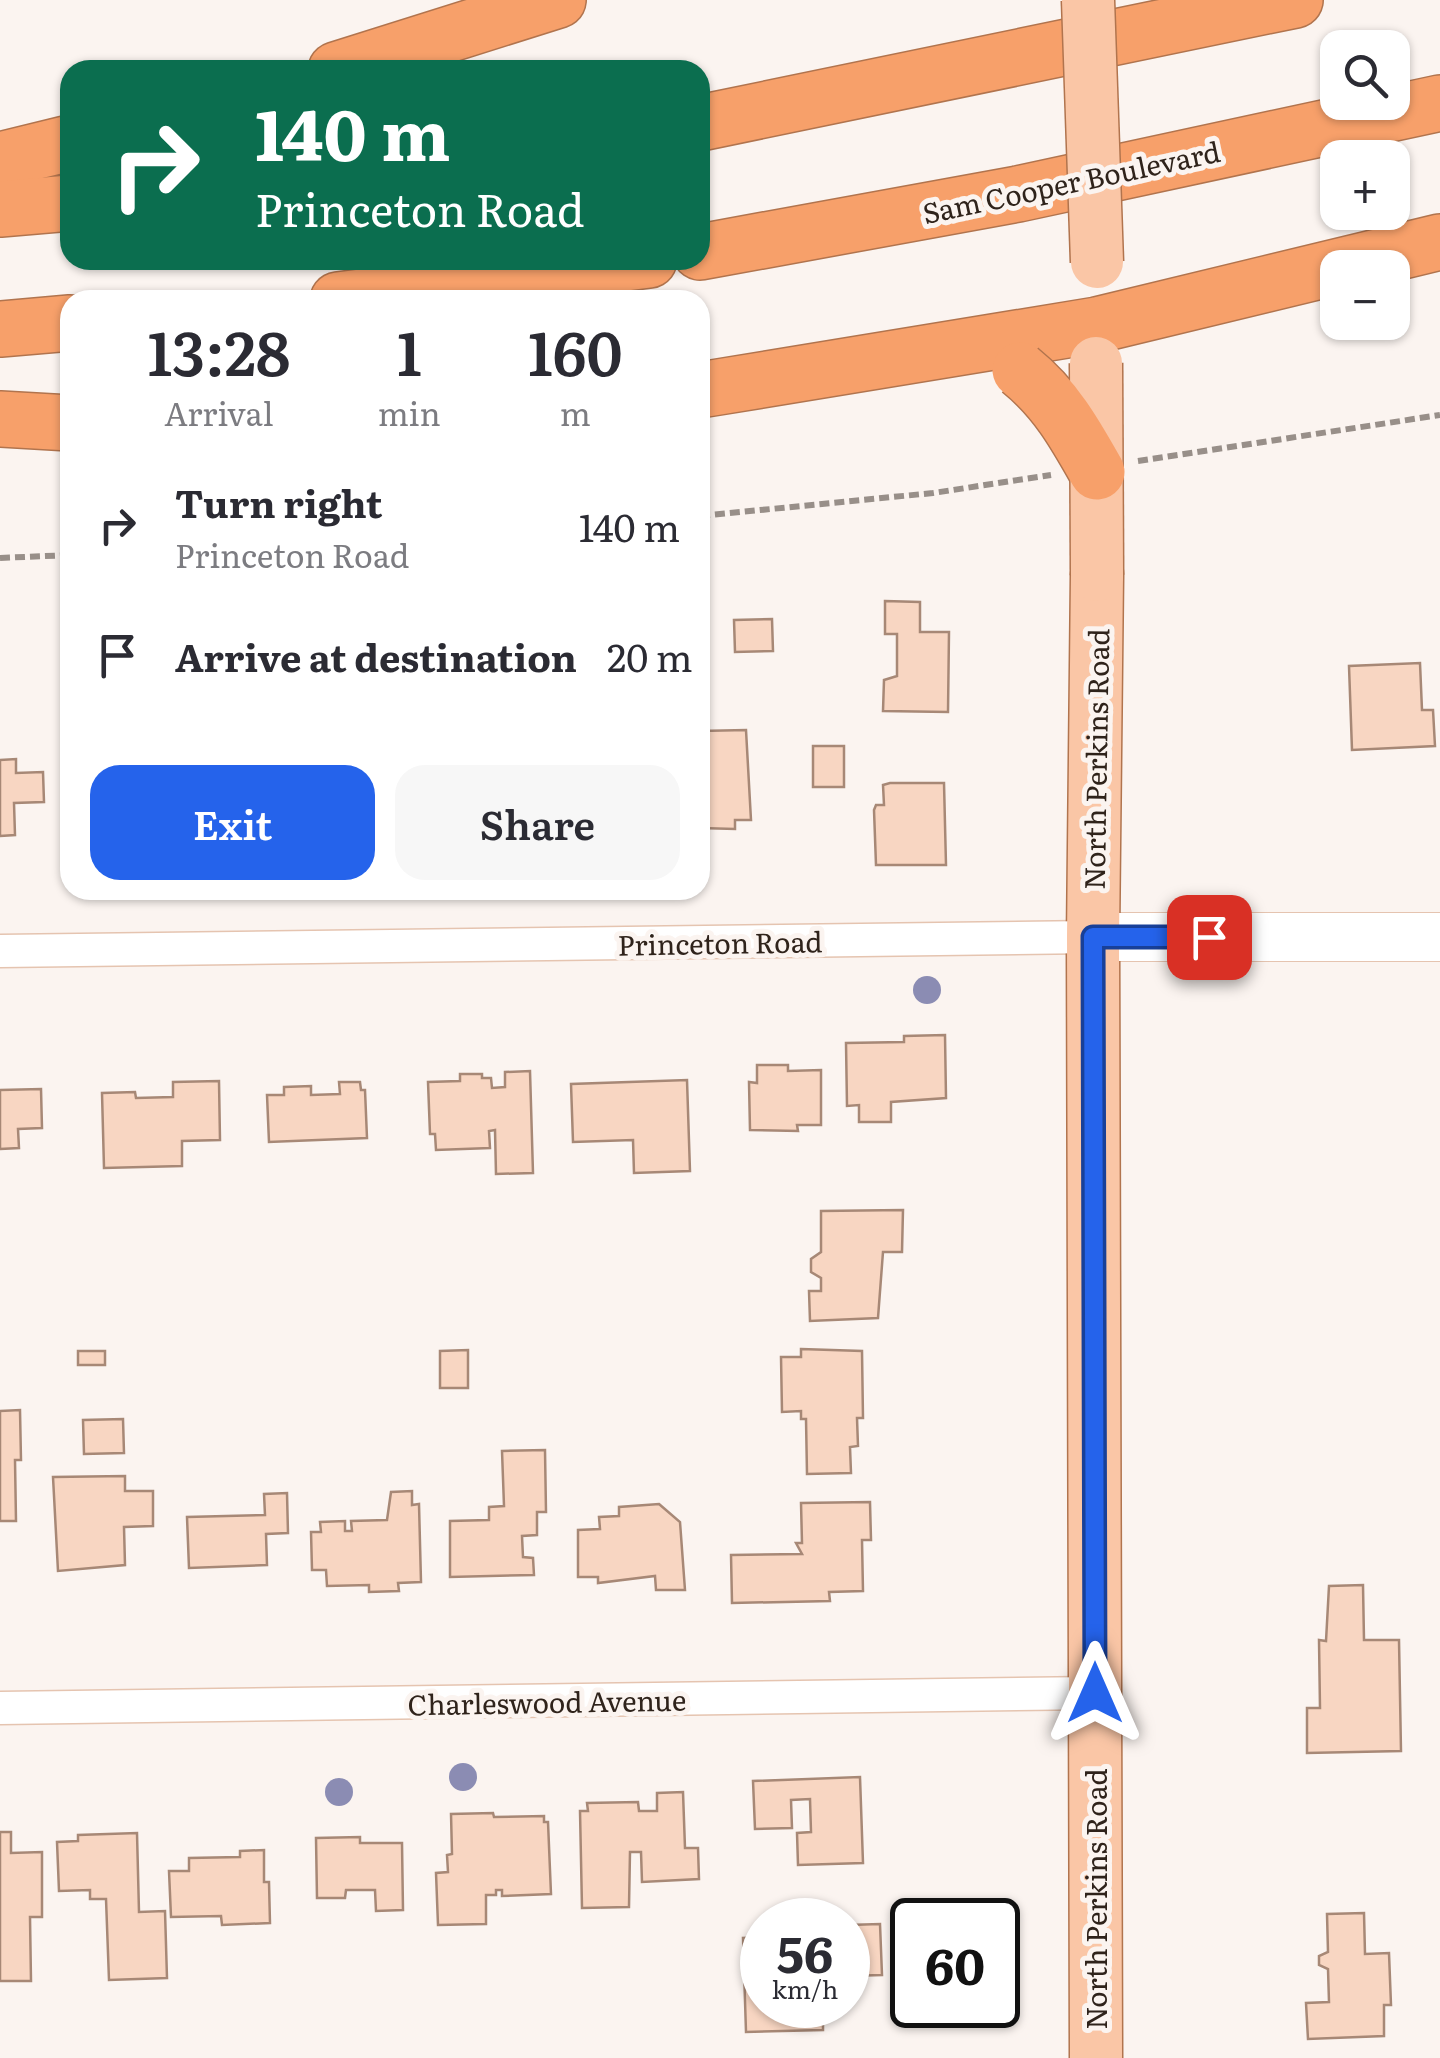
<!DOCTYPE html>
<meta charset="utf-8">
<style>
body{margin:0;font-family:Literata,serif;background:#f7f7f7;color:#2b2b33;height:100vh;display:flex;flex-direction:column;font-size:38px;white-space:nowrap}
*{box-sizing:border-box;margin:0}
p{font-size:32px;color:#7c7c81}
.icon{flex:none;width:55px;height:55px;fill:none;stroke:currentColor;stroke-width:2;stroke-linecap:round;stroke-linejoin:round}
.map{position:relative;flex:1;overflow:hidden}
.sheet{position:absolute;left:60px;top:290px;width:650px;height:610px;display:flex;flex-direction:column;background:#fff;border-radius:30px;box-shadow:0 2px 8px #0004}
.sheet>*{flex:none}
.banner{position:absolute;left:60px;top:60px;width:650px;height:210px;border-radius:30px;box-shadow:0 2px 8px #0004;background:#0b6e4f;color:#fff;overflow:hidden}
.fabs{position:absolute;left:1320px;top:30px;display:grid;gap:20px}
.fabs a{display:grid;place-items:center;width:90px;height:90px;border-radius:20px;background:#fff;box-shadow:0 2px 8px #0004;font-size:50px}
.speed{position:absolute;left:740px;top:1898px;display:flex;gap:20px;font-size:50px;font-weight:700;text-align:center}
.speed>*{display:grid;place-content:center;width:130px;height:130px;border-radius:50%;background:#fff;box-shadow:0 2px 8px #0004;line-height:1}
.speed small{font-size:25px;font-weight:400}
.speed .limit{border:5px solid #111;border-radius:15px;background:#fff;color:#111}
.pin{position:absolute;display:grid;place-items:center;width:85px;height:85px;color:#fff;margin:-42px;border-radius:20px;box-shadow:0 5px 15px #0006}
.me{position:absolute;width:110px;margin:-55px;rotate:0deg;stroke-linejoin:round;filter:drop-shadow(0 0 8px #0008)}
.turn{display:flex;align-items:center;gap:35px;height:210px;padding:0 30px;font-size:45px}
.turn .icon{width:130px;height:130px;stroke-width:2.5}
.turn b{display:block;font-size:70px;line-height:85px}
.eta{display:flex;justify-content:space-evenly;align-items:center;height:170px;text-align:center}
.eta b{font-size:60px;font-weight:600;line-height:70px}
.action{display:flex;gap:20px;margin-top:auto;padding:20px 30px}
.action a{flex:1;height:115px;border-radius:30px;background:#2563eb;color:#fff;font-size:40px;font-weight:600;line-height:115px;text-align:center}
.action a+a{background:#f7f7f7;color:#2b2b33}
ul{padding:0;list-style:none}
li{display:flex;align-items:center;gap:30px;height:130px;padding:0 30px}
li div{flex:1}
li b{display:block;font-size:38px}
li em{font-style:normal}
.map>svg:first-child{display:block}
.building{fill:#f8d6c2;stroke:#a78876;stroke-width:2.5}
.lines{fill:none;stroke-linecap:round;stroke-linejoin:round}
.street-casing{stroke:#e5c4b0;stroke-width:35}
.secondary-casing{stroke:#e5c4b0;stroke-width:50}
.primary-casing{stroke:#b1744e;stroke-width:55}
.highway-casing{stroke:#b1744e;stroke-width:58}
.path{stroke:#988f89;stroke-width:6;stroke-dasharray:10 5;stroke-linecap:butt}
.street{stroke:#fff;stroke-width:32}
.secondary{stroke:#fff;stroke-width:48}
.primary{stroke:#fac6a6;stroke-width:52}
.highway{stroke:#f7a06a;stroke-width:55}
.primary-bridge-casing{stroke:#b1744e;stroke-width:55;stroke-linecap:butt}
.highway-bridge-casing{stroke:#b1744e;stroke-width:58;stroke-linecap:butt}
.primary-bridge{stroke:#fac6a6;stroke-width:52}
.highway-bridge{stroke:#f7a06a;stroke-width:55}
.tree{fill:#8b8cb3}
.route-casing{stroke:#184099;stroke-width:25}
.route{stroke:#2563eb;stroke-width:18}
.labels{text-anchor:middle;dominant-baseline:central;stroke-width:10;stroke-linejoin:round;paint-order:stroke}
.street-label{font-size:28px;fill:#2f231b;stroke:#fbf4f0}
</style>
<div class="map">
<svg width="1440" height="2058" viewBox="0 0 1440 2058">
<rect width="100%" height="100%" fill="#fbf4f0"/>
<!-- building -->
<g class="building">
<polygon points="885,601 920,602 920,632 949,632 948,712 883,711 884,680 897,676 897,634 885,634"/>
<polygon points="772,619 773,651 735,652 734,620"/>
<polygon points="1420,663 1422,710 1433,710 1435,746 1352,750 1349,666"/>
<polygon points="746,730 751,820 735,820 735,829 700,828 700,731"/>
<rect x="813" y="746" width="31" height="41"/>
<polygon points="16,759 16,773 43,772 44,802 14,803 15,835 0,836 0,760"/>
<polygon points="890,783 944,783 946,865 876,865 874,810 876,805 884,805 883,785"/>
<polygon points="945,1035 946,1098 891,1102 891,1122 859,1122 859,1105 847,1106 846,1043 904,1042 904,1036"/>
<polygon points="757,1065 788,1065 788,1071 821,1070 821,1125 797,1125 798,1131 750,1130 749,1082 757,1083"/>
<polygon points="530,1071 533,1173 496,1174 495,1130 489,1131 490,1148 436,1150 435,1134 430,1134 428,1082 460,1081 460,1074 482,1074 482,1078 491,1078 492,1088 505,1087 505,1072"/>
<polygon points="687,1080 690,1171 634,1173 633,1140 573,1142 571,1084"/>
<polygon points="219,1081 220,1140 182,1141 182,1166 104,1168 102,1093 135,1092 136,1098 173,1097 173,1082"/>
<polygon points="339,1082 360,1082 361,1090 365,1090 367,1138 269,1142 267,1095 284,1095 284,1087 311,1086 311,1095 340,1094"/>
<polygon points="41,1089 42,1128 18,1129 19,1148 0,1149 0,1090"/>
<polygon points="903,1210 902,1252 883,1252 878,1318 810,1321 809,1291 821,1291 821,1278 811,1272 811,1259 821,1252 821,1211"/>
<polygon points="801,1349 862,1351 863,1418 857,1418 858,1446 850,1447 851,1473 807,1474 806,1419 801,1419 801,1411 782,1412 781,1357 801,1357"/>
<polygon points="468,1350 468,1388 440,1388 440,1351"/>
<rect x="78" y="1351" width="27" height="14"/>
<polygon points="20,1410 21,1460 15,1460 16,1521 0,1521 0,1411"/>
<polygon points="123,1419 124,1453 84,1454 83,1420"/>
<polygon points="545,1450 546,1512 537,1512 537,1535 522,1536 523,1557 533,1558 534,1575 450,1577 450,1521 489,1520 489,1507 504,1506 502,1451"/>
<polygon points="125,1476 125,1491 153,1491 153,1526 124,1527 125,1565 58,1571 53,1477"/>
<polygon points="412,1491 412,1505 419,1504 421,1582 398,1583 399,1591 369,1592 369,1585 327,1586 326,1570 312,1570 311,1532 321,1532 320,1522 345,1521 345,1531 352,1531 351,1521 387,1520 391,1492"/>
<polygon points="287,1493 288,1533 266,1534 267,1565 189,1568 187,1517 265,1515 264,1494"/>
<polygon points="870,1502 871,1540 862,1540 863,1591 829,1592 830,1601 732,1603 731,1555 802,1554 796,1543 802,1543 801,1503"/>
<polygon points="659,1504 680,1522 685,1590 656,1590 655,1576 598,1583 598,1577 578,1577 578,1530 600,1529 599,1517 619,1516 619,1507"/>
<polygon points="1363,1585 1364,1640 1399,1640 1401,1751 1307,1753 1307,1708 1320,1708 1319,1640 1326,1641 1329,1586"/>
<polygon points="860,1777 863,1863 798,1865 797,1833 811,1832 810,1799 791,1800 792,1828 755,1829 753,1781"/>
<polygon points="683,1792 685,1848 698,1848 699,1879 642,1882 641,1852 630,1852 629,1907 582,1908 580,1811 588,1811 587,1803 638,1802 639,1811 657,1811 657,1793"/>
<polygon points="493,1813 494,1817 544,1816 544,1822 548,1822 551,1894 502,1896 502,1890 496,1890 496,1895 486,1895 486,1924 438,1925 436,1873 448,1872 447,1855 452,1854 451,1814"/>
<polygon points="0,1832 11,1832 11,1853 42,1852 42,1917 30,1917 31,1981 0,1981"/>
<polygon points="137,1833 139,1912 165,1911 167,1978 109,1980 106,1899 90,1899 90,1890 59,1891 57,1842 78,1841 78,1835"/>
<polygon points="360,1837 360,1843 402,1843 403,1910 376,1911 375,1890 346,1890 345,1898 317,1898 316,1838"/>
<polygon points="264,1850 264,1882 269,1882 270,1923 222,1925 221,1916 171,1917 169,1871 189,1871 189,1858 240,1857 240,1851"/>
<polygon points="1364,1913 1365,1954 1389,1953 1391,2005 1384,2005 1384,2036 1308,2039 1306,2003 1329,2002 1328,1969 1319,1965 1319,1956 1328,1952 1327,1914"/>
<polygon points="880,1924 882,1975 848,1976 848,1925"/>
<polygon points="762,1937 762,2005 823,2005 823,2030 746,2032 743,1938"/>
</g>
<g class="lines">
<defs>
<g id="street">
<polyline points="0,951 1093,937"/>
<polyline points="0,1708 1095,1693"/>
</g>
<polyline id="secondary" points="1093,937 1440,937"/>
<polyline id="primary" points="1096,2058 1093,937 1097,575"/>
<g id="highway">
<polyline points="336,70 558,0"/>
<polyline points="700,123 1295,0"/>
<polyline points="0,160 70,143"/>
<polyline points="0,209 70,203"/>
<polyline points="700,252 1018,194 1440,103"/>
<polyline points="338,300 649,260"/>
<polyline points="0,329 70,323"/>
<polyline points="700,390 1097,325 1440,242"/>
<polyline points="0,419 70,423"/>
</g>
</defs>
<!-- street casing -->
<use href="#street" class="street-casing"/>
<!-- secondary casing -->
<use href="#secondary" class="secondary-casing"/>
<!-- primary casing -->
<use href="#primary" class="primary-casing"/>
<!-- highway casing -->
<use href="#highway" class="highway-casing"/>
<!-- path -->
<g class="path">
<polyline points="1138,461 1440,415"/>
<polyline points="700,516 933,493 1051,475"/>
<polyline points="0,558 70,555"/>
</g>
<!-- street -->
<use href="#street" class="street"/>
<!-- secondary -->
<use href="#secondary" class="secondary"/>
<!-- primary -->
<use href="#primary" class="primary"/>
<!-- highway -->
<use href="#highway" class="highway"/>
<defs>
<g id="primary-bridge">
<polyline points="1088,0 1097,262"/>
<polyline points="1096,363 1097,575"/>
</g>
<path id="highway-bridge" d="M1020,370C1056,399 1075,433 1097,472"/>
</defs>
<!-- primary-bridge casing -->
<use href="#primary-bridge" class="primary-bridge-casing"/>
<!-- highway-bridge casing -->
<use href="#highway-bridge" class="highway-bridge-casing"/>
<!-- primary-bridge -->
<use href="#primary-bridge" class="primary-bridge"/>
<!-- highway-bridge -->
<use href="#highway-bridge" class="highway-bridge"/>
</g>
<!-- trees -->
<g class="tree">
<circle cx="927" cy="990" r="14"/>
<circle cx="463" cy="1777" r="14"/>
<circle cx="339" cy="1792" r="14"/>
</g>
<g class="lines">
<defs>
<polyline id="route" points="1095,1693 1093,937 1209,937"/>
</defs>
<!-- route casing -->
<use href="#route" class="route-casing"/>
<!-- route -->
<use href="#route" class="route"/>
</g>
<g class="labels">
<!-- street labels -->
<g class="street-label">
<text transform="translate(1071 181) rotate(-12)">Sam Cooper Boulevard</text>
<text transform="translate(1095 759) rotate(-89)">North Perkins Road</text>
<text transform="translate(720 942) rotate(-1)">Princeton Road</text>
<text transform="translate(547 1701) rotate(-1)">Charleswood Avenue</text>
<text transform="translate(1095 1899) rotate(-90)">North Perkins Road</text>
</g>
</g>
</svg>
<div class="fabs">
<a><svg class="icon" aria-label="search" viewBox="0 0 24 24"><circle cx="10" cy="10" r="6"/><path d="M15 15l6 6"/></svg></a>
<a>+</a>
<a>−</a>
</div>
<div class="speed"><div>56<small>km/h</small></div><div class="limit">60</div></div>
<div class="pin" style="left:1209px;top:937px;background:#d93025"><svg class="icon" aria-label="arrive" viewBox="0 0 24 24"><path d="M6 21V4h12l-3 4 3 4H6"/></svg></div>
<svg class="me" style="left:1095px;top:1693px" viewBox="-20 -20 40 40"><path d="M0-17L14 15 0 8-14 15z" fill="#2563eb" stroke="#fff" stroke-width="4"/></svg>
<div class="banner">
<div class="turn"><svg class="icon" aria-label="right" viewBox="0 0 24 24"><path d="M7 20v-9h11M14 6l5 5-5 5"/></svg><div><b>140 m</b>Princeton Road</div></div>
</div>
<section class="sheet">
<div class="eta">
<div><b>13:28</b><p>Arrival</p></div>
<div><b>1</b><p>min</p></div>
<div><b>160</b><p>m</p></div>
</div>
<ul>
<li><svg class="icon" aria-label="right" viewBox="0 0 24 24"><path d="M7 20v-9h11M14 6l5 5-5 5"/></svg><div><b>Turn right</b><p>Princeton Road</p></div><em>140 m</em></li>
<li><svg class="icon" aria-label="arrive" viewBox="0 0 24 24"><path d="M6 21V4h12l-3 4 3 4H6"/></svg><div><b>Arrive at destination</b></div><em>20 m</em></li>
</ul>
<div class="action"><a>Exit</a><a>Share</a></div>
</section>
</div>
